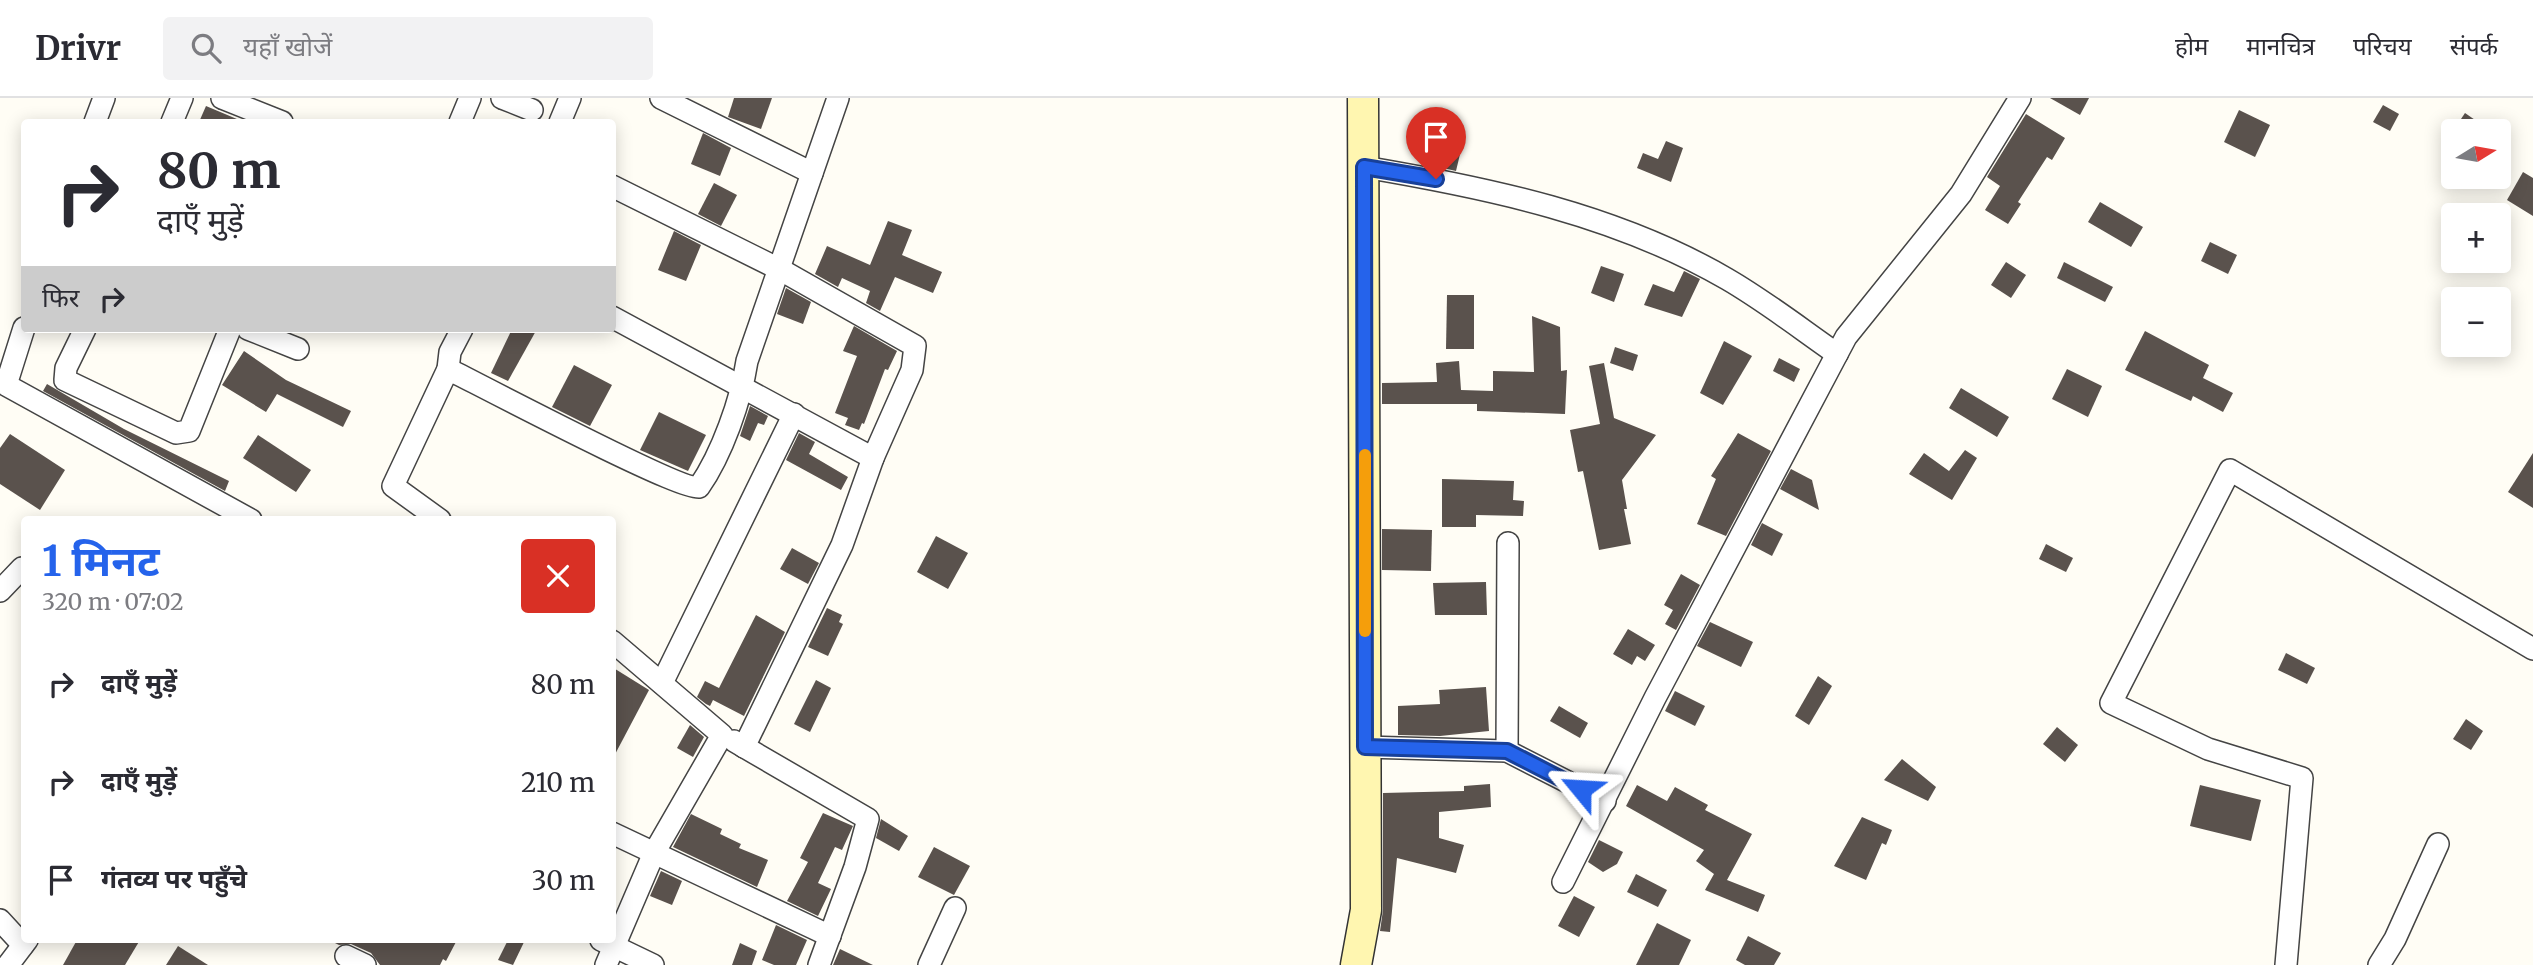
<!DOCTYPE html>
<html lang="hi">
<meta charset="utf-8">
<style>
body{margin:0;font-family:Merriweather,"Noto Sans Devanagari",serif;background:#f2f2f3;color:#2b2b33;height:100vh;display:flex;flex-direction:column;font-size:26px;white-space:nowrap}
*{box-sizing:border-box;margin:0}
p{font-size:23px;color:#7c7c81}
.icon{flex:none;width:38px;height:38px;fill:none;stroke:currentColor;stroke-width:2;stroke-linecap:round;stroke-linejoin:round}
.map{position:relative;flex:1;overflow:hidden}
.details{position:absolute;left:21px;top:418px;width:595px;height:427px;display:flex;flex-direction:column;background:#fff;border-radius:7px;box-shadow:0 4px 18px #0003}
.details>*{flex:none}
.top-card{position:absolute;left:21px;top:21px;width:595px;height:214px;border-radius:7px;box-shadow:0 4px 18px #0003;background:#fff;color:#2b2b33;overflow:hidden}
.needle{width:46px;rotate:79deg}
.fabs{position:absolute;left:2441px;top:21px;display:grid;gap:14px}
.fabs a{display:grid;place-items:center;width:70px;height:70px;border-radius:7px;background:#fff;box-shadow:0 4px 18px #0003;font-size:35px}
.pin{position:absolute;display:grid;place-items:center;width:60px;height:60px;color:#fff;margin:-72px -30px;border-radius:50% 50% 50% 0;rotate:-45deg;box-shadow:0 0 7px #0007}
.pin .icon{rotate:45deg}
.me{position:absolute;width:77px;margin:-38px;rotate:297deg;stroke-linejoin:round;filter:drop-shadow(0 0 5px #0008)}
.turn{display:flex;align-items:center;gap:24px;height:147px;padding:0 21px;font-size:32px}
.turn .icon{width:91px;height:91px;stroke-width:2.5}
.turn b{display:block;font-size:49px;line-height:60px}
.then{display:flex;align-items:center;height:66px;padding:0 21px;background:#0003;gap:14px;font-size:26px}
.round{display:grid;place-items:center;flex:none;width:74px;height:74px;border-radius:7px;background:#f2f2f3}
.summary{display:flex;align-items:center;justify-content:space-between;height:119px;padding:0 21px}
h1{font-size:42px;font-weight:700;line-height:52px;color:#2563eb}
ul{padding:0;list-style:none}
li{display:flex;align-items:center;gap:21px;height:98px;padding:0 21px}
li div{flex:1}
li b{display:block;font-size:26px}
li em{font-style:normal}
header{display:flex;align-items:center;gap:42px;box-sizing:border-box;height:98px;padding:0 35px;background:#fff;border-bottom:2px solid #e1e1e2}
header strong{font-size:33px}
nav{display:flex;gap:38px;margin-inline-start:auto;font-size:24px}
.search{width:490px;height:63px;background:#f2f2f3;display:flex;align-items:center;gap:18px;box-sizing:border-box;padding:0 24px;border-radius:7px;color:#7c7c81;font-size:26px}
.map>svg:first-child{display:block}
.building{fill:#5a524d}
.lines{fill:none;stroke-linecap:round;stroke-linejoin:round}
.street-casing{stroke:#444;stroke-width:24}
.secondary-casing{stroke:#333;stroke-width:33}
.street{stroke:#fff;stroke-width:21}
.secondary{stroke:#fff6b0;stroke-width:30}
.route-casing{stroke:#184099;stroke-width:18}
.route{stroke:#2563eb;stroke-width:12}
.slow{stroke:#f59e0b;stroke-width:12}
</style>
<header>
<strong>Drivr</strong>
<div class="search"><svg class="icon" aria-label="search" viewBox="0 0 24 24"><circle cx="10" cy="10" r="6"/><path d="M15 15l6 6"/></svg>यहाँ खोजें</div>
<nav><a>होम</a><a>मानचित्र</a><a>परिचय</a><a>संपर्क</a></nav>
</header>
<div class="map">
<svg width="2533" height="867" viewBox="0 0 2533 867">
<rect width="100%" height="100%" fill="#fffdf5"/>
<!-- building -->
<g class="building">
<polygon points="734,0 772,0 761,31 728,19"/>
<polygon points="2050,0 2089,0 2080,17"/>
<polygon points="2383,7 2399,16 2390,33 2373,24"/>
<polygon points="206,8 244,24 199,24"/>
<polygon points="2239,12 2270,27 2255,59 2224,44"/>
<polygon points="2465,15 2478,24 2472,33 2453,33"/>
<polygon points="2026,16 2065,40 2052,62 2047,59 2018,104 2021,106 2008,126 1985,112 2000,88 1987,79"/>
<polygon points="1415,25 1465,35 1456,73 1430,67 1434,49 1411,44"/>
<polygon points="703,35 731,50 720,78 691,66"/>
<polygon points="1666,43 1683,50 1671,84 1637,70 1643,55 1658,61"/>
<polygon points="2523,74 2533,80 2533,118 2507,102"/>
<polygon points="714,85 737,97 721,128 698,116"/>
<polygon points="2100,104 2143,129 2131,149 2088,124"/>
<polygon points="888,123 912,132 902,157 942,174 933,195 895,179 880,213 866,205 870,193 842,180 838,189 815,176 827,148 870,167"/>
<polygon points="674,133 701,147 686,183 658,172"/>
<polygon points="2210,144 2237,157 2228,176 2201,163"/>
<polygon points="2006,164 2026,177 2011,200 1991,187"/>
<polygon points="2064,164 2113,189 2105,204 2057,180"/>
<polygon points="1601,168 1624,176 1614,204 1591,195"/>
<polygon points="1684,173 1700,181 1682,219 1644,207 1653,186 1674,194"/>
<polygon points="786,190 811,204 803,226 777,216"/>
<polygon points="1447,197 1474,197 1474,251 1446,251"/>
<polygon points="1532,218 1560,229 1561,273 1567,272 1565,316 1477,313 1477,306 1382,306 1382,285 1437,284 1436,265 1459,263 1461,292 1493,293 1493,273 1534,274"/>
<polygon points="854,228 897,253 888,272 885,271 864,326 862,325 859,332 845,327 848,320 835,315 857,258 843,253"/>
<polygon points="512,231 537,231 508,283 491,275"/>
<polygon points="2145,233 2209,267 2203,280 2233,295 2223,314 2193,298 2191,303 2125,272"/>
<polygon points="1724,243 1752,258 1723,307 1700,295"/>
<polygon points="1615,249 1638,257 1633,273 1610,265"/>
<polygon points="244,253 286,282 351,313 343,329 277,296 266,314 222,287"/>
<polygon points="1779,260 1800,271 1794,284 1773,273"/>
<polygon points="1604,265 1614,320 1656,337 1622,382 1627,411 1624,411 1631,446 1599,452 1583,373 1578,374 1570,332 1600,326 1589,268"/>
<polygon points="574,267 612,287 590,328 552,309"/>
<polygon points="2067,271 2102,288 2088,319 2052,301"/>
<polygon points="47,286 124,331 229,383 225,393 43,293"/>
<polygon points="1961,290 2009,319 1997,339 1949,310"/>
<polygon points="750,308 768,318 764,327 758,325 750,343 740,338"/>
<polygon points="659,314 706,337 688,373 640,352"/>
<polygon points="799,335 815,344 809,356 848,379 841,392 786,362"/>
<polygon points="1738,335 1771,353 1726,438 1697,426 1716,381 1711,378"/>
<polygon points="10,336 65,372 40,412 0,386 0,350"/>
<polygon points="258,337 311,372 296,394 243,360"/>
<polygon points="1965,352 1977,360 1952,402 1909,376 1924,355 1949,373"/>
<polygon points="2533,355 2533,410 2508,394"/>
<polygon points="1791,371 1812,382 1819,412 1780,391"/>
<polygon points="1442,381 1514,383 1513,402 1524,403 1523,418 1476,417 1476,429 1442,429"/>
<polygon points="1762,425 1783,436 1772,458 1751,447"/>
<polygon points="1382,431 1432,432 1431,473 1382,472"/>
<polygon points="936,438 968,455 948,491 917,474"/>
<polygon points="2046,446 2073,460 2066,474 2039,461"/>
<polygon points="792,450 819,465 808,486 780,471"/>
<polygon points="1681,476 1700,487 1676,532 1665,526 1673,512 1664,507"/>
<polygon points="1486,484 1487,517 1435,517 1433,485"/>
<polygon points="827,510 842,517 839,524 843,526 828,558 808,549"/>
<polygon points="756,517 785,534 744,618 713,602 710,608 706,606 697,599 705,583 719,590"/>
<polygon points="1710,524 1753,544 1741,569 1697,548"/>
<polygon points="1628,531 1655,547 1645,563 1637,558 1632,567 1613,556"/>
<polygon points="2286,555 2315,570 2307,586 2278,572"/>
<polygon points="612,569 649,592 612,662"/>
<polygon points="1818,578 1832,588 1809,627 1795,618"/>
<polygon points="816,582 831,590 810,634 794,626"/>
<polygon points="1486,589 1489,633 1440,638 1398,637 1398,608 1440,606 1439,592"/>
<polygon points="1675,593 1705,608 1695,628 1665,613"/>
<polygon points="1559,608 1588,625 1580,640 1550,623"/>
<polygon points="2466,621 2483,633 2471,652 2453,641"/>
<polygon points="690,627 704,639 693,659 677,650"/>
<polygon points="2057,629 2078,647 2065,664 2043,646"/>
<polygon points="1902,661 1936,689 1928,703 1884,682"/>
<polygon points="1490,686 1491,709 1439,714 1439,740 1464,747 1456,775 1397,760 1390,834 1380,833 1383,812 1383,695 1464,693 1464,688"/>
<polygon points="1637,687 1667,703 1675,689 1708,707 1705,712 1752,736 1727,782 1765,797 1758,814 1705,792 1714,776 1696,763 1704,752 1626,708"/>
<polygon points="2200,687 2261,702 2251,743 2190,728"/>
<polygon points="823,715 853,728 842,752 835,749 818,785 831,791 818,818 787,803 808,764 800,760"/>
<polygon points="691,716 722,731 720,736 741,746 739,750 768,762 757,789 673,749"/>
<polygon points="1862,719 1892,732 1886,747 1882,745 1866,782 1834,768"/>
<polygon points="881,721 908,738 899,753 876,740"/>
<polygon points="1599,742 1623,754 1617,766 1603,774 1588,764"/>
<polygon points="934,749 970,768 954,797 918,779"/>
<polygon points="661,773 682,783 672,807 650,798"/>
<polygon points="1636,776 1667,792 1658,809 1627,794"/>
<polygon points="1574,798 1595,809 1579,839 1558,828"/>
<polygon points="1657,825 1691,842 1679,867 1636,867"/>
<polygon points="776,827 807,842 796,867 774,867 762,862"/>
<polygon points="1748,838 1781,855 1774,867 1745,867 1736,862"/>
<polygon points="77,842 140,842 125,867 63,867"/>
<polygon points="329,842 457,842 446,863 443,861 440,867 380,867 371,855 351,846 339,847"/>
<polygon points="508,842 525,842 513,867 498,862"/>
<polygon points="740,845 757,853 752,867 732,867"/>
<polygon points="178,848 208,867 166,867"/>
<polygon points="840,851 873,867 833,867"/>
</g>
<g class="lines">
<defs>
<g id="street">
<polyline points="222,0 282,24"/>
<polyline points="502,0 532,12"/>
<polyline points="661,0 812,75"/>
<polyline points="95,24 104,0"/>
<polyline points="172,24 182,0"/>
<polyline points="460,24 470,0"/>
<polyline points="560,24 570,0"/>
<path d="M1364,69C1489,90 1617,117 1727,181C1765,203 1801,231 1837,256"/>
<polyline points="612,88 781,172 915,248 912,272 873,360 842,447 744,649"/>
<polyline points="612,219 873,360"/>
<polyline points="24,230 6,287 251,422"/>
<polyline points="85,231 66,270 65,282 176,335 189,333 230,231"/>
<polyline points="248,231 298,251"/>
<path d="M448,271C480,287 681,393 699,389C722,356 741,302 747,263L838,0"/>
<polyline points="440,422 393,388 448,271 450,254 462,231"/>
<polyline points="0,493 22,470 24,472"/>
<polyline points="662,585 794,316"/>
<polyline points="734,643 868,721 855,769 819,867"/>
<polyline points="1365,649 1507,653 1605,703"/>
<polyline points="1507,653 1508,445"/>
<polyline points="612,735 830,838"/>
<polyline points="1563,784 1655,600 1846,239 1961,96 2020,0"/>
<polyline points="0,822 23,847"/>
<polyline points="601,842 653,867"/>
<polyline points="346,858 365,867"/>
<polyline points="8,867 27,842"/>
<polyline points="606,867 654,755 722,637 612,543"/>
<polyline points="929,867 955,810"/>
<polyline points="2286,867 2302,680 2208,651 2111,605 2230,372 2533,551"/>
<polyline points="2379,867 2395,841 2438,746"/>
</g>
<polyline id="secondary" points="1356,867 1366,812 1363,0"/>
</defs>
<!-- street casing -->
<use href="#street" class="street-casing"/>
<!-- secondary casing -->
<use href="#secondary" class="secondary-casing"/>
<!-- street -->
<use href="#street" class="street"/>
<!-- secondary -->
<use href="#secondary" class="secondary"/>
</g>
<g class="lines">
<defs>
<polyline id="route" points="1436,81 1364,69 1365,649 1507,653 1581,691"/>
</defs>
<!-- route casing -->
<use href="#route" class="route-casing"/>
<!-- route -->
<use href="#route" class="route"/>
<!-- slow -->
<polyline class="slow" points="1365,357 1365,533"/>
</g>
</svg>
<div class="fabs">
<a><svg class="needle" viewBox="-14 -14 28 28"><path d="M0-13l5 13h-10z" fill="#e53935"/><path d="M0 13l5-13h-10z" fill="#7c7c81"/></svg></a>
<a>+</a>
<a>−</a>
</div>
<div class="pin" style="left:1436px;top:81px;background:#d93025"><svg class="icon" aria-label="arrive" viewBox="0 0 24 24"><path d="M6 21V4h12l-3 4 3 4H6"/></svg></div>
<svg class="me" style="left:1581px;top:691px" viewBox="-20 -20 40 40"><path d="M0-17L14 15 0 8-14 15z" fill="#2563eb" stroke="#fff" stroke-width="4"/></svg>
<div class="top-card">
<div class="turn"><svg class="icon" aria-label="right" viewBox="0 0 24 24"><path d="M7 20v-9h11M14 6l5 5-5 5"/></svg><div><b>80 m</b>दाएँ मुड़ें</div></div>
<div class="then">फिर<svg class="icon" aria-label="right" viewBox="0 0 24 24"><path d="M7 20v-9h11M14 6l5 5-5 5"/></svg></div>
</div>
<section class="details">
<div class="summary"><div><h1>1 मिनट</h1><p>320 m · 07:02</p></div><a class="round" style="background:#d93025;color:#fff"><svg class="icon" aria-label="close" viewBox="0 0 24 24"><path d="M6 6l12 12M18 6L6 18"/></svg></a></div>
<ul>
<li><svg class="icon" aria-label="right" viewBox="0 0 24 24"><path d="M7 20v-9h11M14 6l5 5-5 5"/></svg><div><b>दाएँ मुड़ें</b></div><em>80 m</em></li>
<li><svg class="icon" aria-label="right" viewBox="0 0 24 24"><path d="M7 20v-9h11M14 6l5 5-5 5"/></svg><div><b>दाएँ मुड़ें</b></div><em>210 m</em></li>
<li><svg class="icon" aria-label="arrive" viewBox="0 0 24 24"><path d="M6 21V4h12l-3 4 3 4H6"/></svg><div><b>गंतव्य पर पहुँचे</b></div><em>30 m</em></li>
</ul>
</section>
</div>
